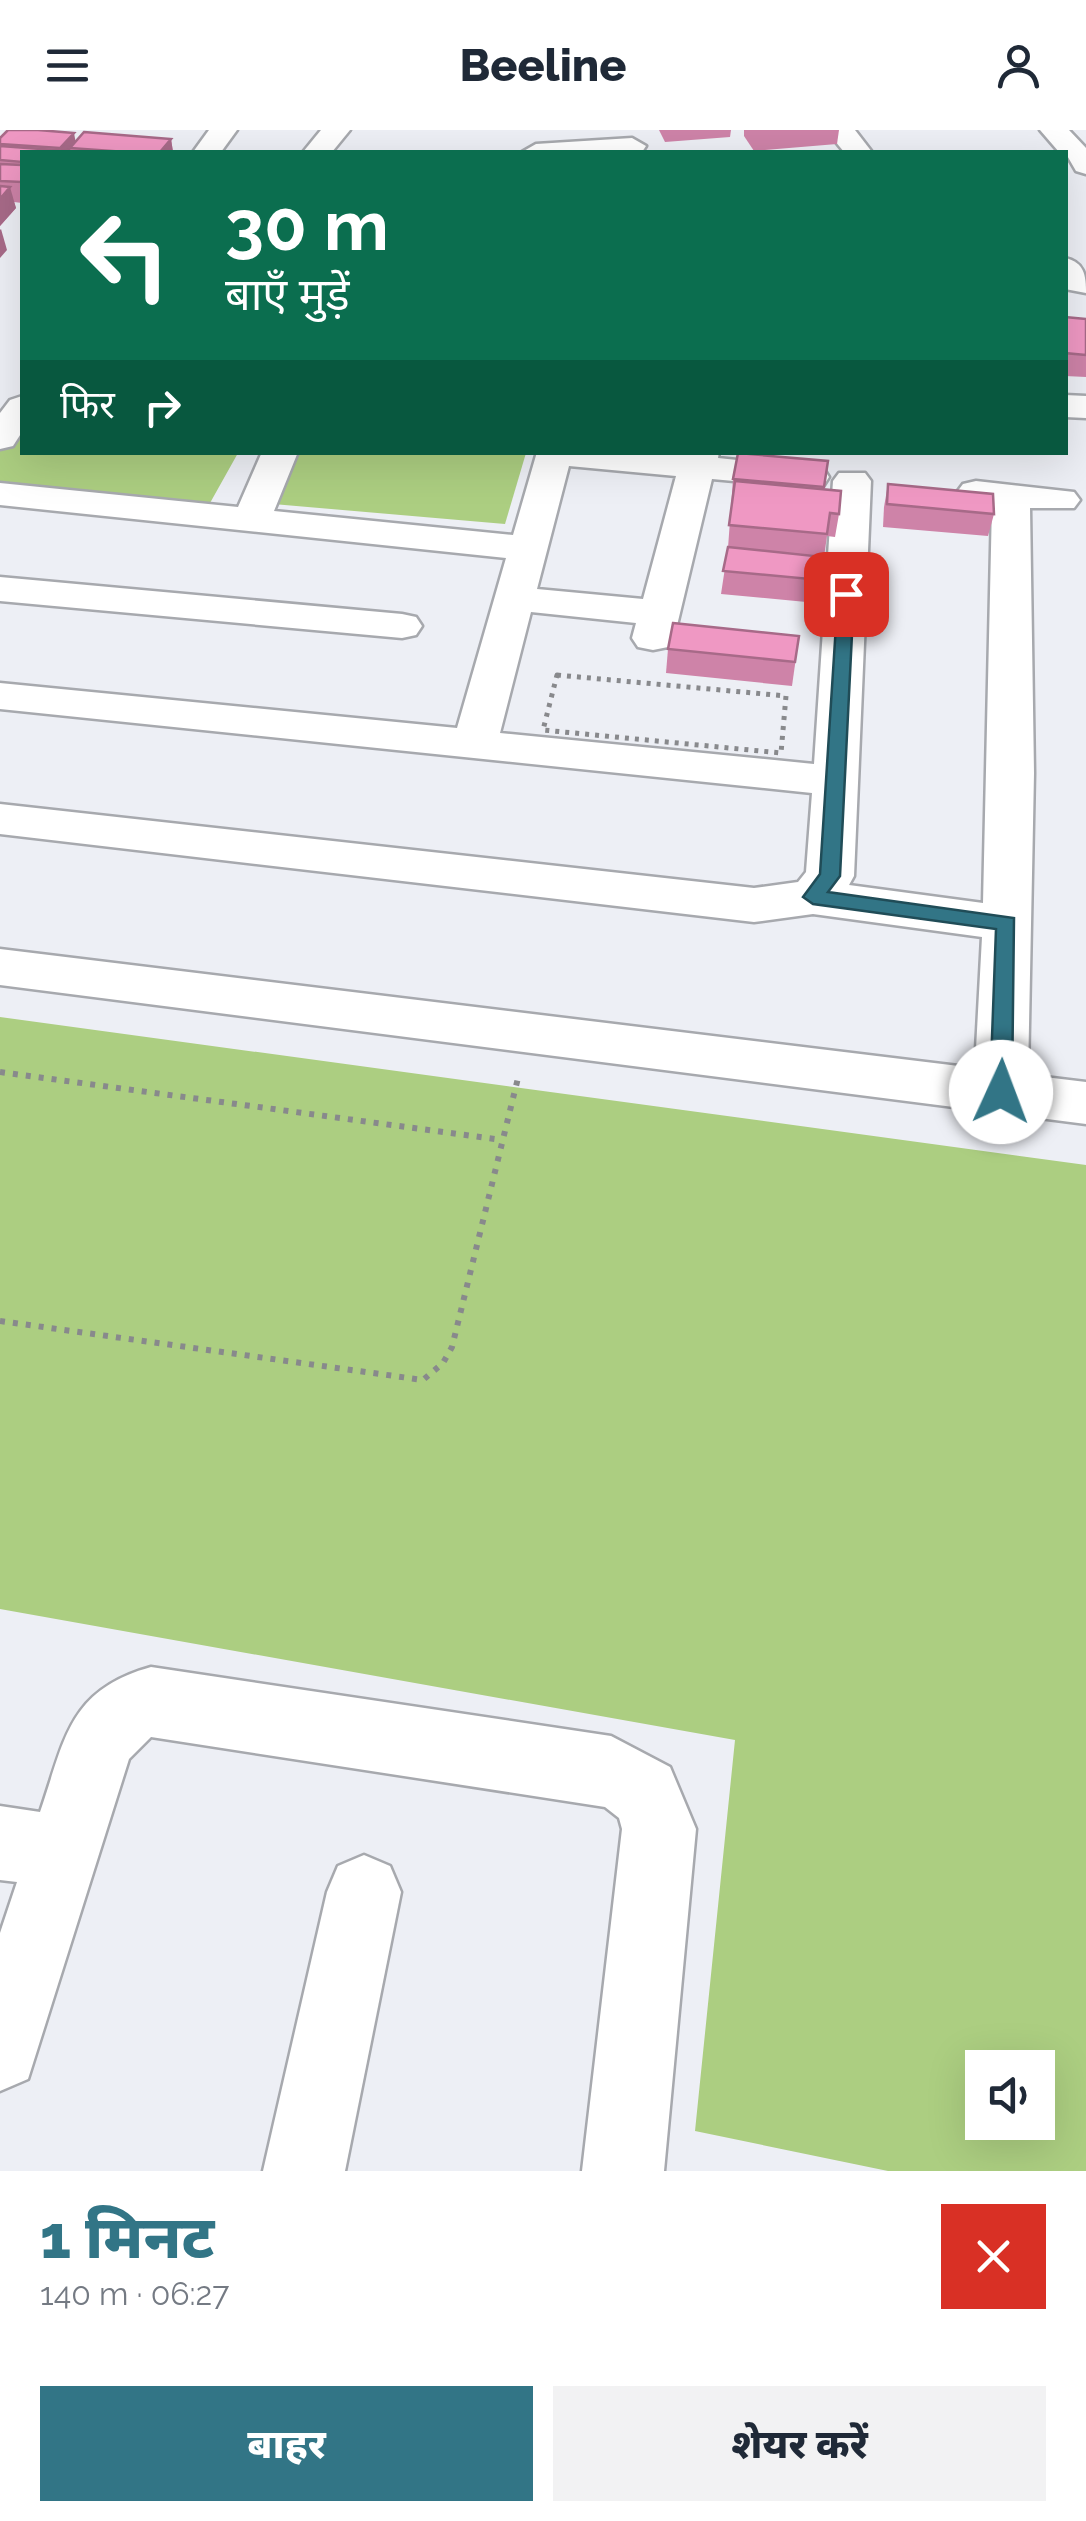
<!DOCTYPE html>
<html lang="hi">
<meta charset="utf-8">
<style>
body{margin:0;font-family:Raleway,"Noto Sans Devanagari",sans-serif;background:#f2f2f3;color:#1f2937;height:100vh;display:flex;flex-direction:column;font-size:38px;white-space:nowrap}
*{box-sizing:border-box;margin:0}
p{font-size:32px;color:#747a83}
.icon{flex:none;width:55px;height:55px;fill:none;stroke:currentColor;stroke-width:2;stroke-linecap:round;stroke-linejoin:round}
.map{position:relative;height:2041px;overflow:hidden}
.drawer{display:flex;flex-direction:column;background:#fff;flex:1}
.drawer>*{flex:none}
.banner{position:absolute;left:20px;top:20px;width:1048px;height:305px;border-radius:0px;box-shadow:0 10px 40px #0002;background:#0b6e4f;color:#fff;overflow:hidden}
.fabs{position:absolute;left:965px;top:1920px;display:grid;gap:20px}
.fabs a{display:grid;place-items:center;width:90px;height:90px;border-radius:0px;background:#fff;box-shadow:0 10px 40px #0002;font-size:50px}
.pin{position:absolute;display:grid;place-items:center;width:85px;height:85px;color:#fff;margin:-42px;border-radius:20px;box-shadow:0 5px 15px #0006}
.me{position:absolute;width:110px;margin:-55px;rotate:2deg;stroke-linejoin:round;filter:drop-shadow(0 0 8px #0008)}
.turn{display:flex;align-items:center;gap:35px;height:210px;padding:0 40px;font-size:45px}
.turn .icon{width:130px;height:130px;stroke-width:2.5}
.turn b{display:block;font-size:70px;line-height:85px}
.then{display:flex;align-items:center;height:95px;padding:0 40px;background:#0003;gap:20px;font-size:38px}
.round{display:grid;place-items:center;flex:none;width:105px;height:105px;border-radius:0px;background:#f2f2f3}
.summary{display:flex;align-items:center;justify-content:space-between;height:170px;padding:0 40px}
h1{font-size:60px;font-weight:800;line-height:75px;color:#327586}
.button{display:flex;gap:20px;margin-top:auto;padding:20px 40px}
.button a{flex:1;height:115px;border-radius:0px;background:#327586;color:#fff;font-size:40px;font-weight:800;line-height:115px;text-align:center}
.button a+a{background:#f2f2f3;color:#1f2937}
header{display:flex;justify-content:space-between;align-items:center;height:130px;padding:0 40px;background:#fff;font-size:45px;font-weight:800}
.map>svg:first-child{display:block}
.green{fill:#acce81;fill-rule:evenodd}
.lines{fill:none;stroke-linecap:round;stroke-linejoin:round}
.minor-casing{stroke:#a7a9ae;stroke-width:5}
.path-far1{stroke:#88898c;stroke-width:5;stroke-dasharray:4 6;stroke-linecap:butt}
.path{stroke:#88898c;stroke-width:6;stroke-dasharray:5 8;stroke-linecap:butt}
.minor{fill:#fff;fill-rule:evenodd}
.wall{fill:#ce83a8}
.shaded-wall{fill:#a76a88}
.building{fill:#ef98c3;stroke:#a76a88;stroke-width:2.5}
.route{fill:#327586;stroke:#204c57;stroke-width:2.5}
</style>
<header><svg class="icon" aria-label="menu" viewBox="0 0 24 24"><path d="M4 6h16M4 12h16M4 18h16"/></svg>Beeline<svg class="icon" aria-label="person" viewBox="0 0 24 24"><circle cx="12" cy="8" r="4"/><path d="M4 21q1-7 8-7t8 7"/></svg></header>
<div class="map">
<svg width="1086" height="2041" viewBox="0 0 1086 2041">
<rect width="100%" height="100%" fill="#edeff5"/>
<!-- green -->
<g class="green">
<polygon points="0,291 22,293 22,322 238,323 210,373 0,353"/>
<polygon points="296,323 526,323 505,394 273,374"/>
<path d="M0,887L1086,1035V2041H888L695,2001L735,1610L0,1479ZM982,1938H1038V1992H982Z"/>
</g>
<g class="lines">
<defs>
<g id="minor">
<polygon points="209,0 237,0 221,22 193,22"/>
<polygon points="321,0 350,0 332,22 303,22"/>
<polygon points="826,0 855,0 872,22 844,22"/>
<polygon points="1040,0 1069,0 1086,18 1086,44 1076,41 1065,22 1059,22"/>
<polygon points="632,8 646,16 642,22 522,22 536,14"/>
<path d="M1065,128C1084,132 1086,145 1086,163L1065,159Z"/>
<polygon points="1065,265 1086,266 1086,288 1065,287"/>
<polygon points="22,266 22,302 13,316 0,319 0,283 10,270"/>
<path d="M262,322H298L274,381L513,405L537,322H719L718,328L824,339L829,347L824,355L811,358L712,349L674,508L668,517L653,520L638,517L632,508L636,493L531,482L500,603L814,634L833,351L839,343H865L871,351L854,746L849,755L983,773L992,375L963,370L957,362L963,354L976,351L1074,362L1080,370L1074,378H1030L1034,643L1028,945L1086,952V994L0,855V819L975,938L982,807L813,784L754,792L0,704V674L754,758L798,752L806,742L812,663L0,579V553L457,598L506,428L0,375V353L238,377ZM569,336L676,346L643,469L537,459Z"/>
<polygon points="0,447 402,484 416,487 422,496 416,505 402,508 0,471"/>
<path d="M151,1537L611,1606L670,1637L696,1699L664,2041H582L622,1699L619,1688L605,1677L151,1607L129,1629L28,1949L0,1961V1803L17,1752L0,1750V1676L40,1682C65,1610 68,1560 151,1537Z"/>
<polygon points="364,1725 390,1736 401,1762 345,2041 263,2041 327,1762 338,1736"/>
</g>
</defs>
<!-- minor casing -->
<use href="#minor" class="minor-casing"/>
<!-- path-far1 -->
<polygon class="path-far1" points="557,545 786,566 781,623 543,600"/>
<!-- path -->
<g class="path">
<polyline points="0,942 502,1010"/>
<polyline points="0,1191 423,1250 443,1233 452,1217 518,948"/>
</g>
<!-- minor -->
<use href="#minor" class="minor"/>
</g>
<!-- wall -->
<g class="wall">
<polygon points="659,0 731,0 730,7 665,12"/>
<polygon points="744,0 839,0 837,14 754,21 744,6"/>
<polygon points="0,8 76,12 171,9 173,22 22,22 22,73 14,72 16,78 0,96"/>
<polygon points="1065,187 1086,189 1086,247 1065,246"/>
<polygon points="828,331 824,359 839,384 835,407 827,406 824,427 831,451 827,474 721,464 728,418 733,349"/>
<polygon points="888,354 994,384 988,406 883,397 884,377"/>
<polygon points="799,506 792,556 666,543 668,519"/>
</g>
<!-- shaded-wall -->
<g class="shaded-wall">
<polygon points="74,3 77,19 70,18 71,22 61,22 60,18"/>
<polygon points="171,9 173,22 160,22"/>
<polygon points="10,57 16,78 0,96 0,69"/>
<polygon points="1,99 7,120 0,128 0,100"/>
</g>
<!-- building -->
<g class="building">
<polygon points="8,0 38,0 74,3 60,18 0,14 0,8"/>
<polygon points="84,2 171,9 160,22 126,22 70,18"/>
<polygon points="0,16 68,21 66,22 22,22 22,32 0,30"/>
<polygon points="0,34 22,35 22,52 0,51"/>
<polygon points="0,56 10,57 0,69"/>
<polygon points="1065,187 1086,189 1086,225 1065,223"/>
<polygon points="738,323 828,331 824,357 733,349"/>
<polygon points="735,351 841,361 839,384 830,383 827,404 729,395"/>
<polygon points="888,354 993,364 994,384 887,374"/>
<polygon points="728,417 833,428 831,451 723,441"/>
<polygon points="673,493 799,506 795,532 668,519"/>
</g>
<!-- route -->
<polygon class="route" points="846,459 854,464 840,746 828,762 1014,788 1012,962 1001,971 990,962 996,799 813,774 803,767 820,744 838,464"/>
</svg>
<div class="fabs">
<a><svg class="icon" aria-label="sound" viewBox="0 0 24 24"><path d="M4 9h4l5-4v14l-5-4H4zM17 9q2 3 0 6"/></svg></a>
</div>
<div class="pin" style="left:846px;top:464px;background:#d93025"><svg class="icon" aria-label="arrive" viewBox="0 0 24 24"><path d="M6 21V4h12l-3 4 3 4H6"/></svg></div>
<svg class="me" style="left:1001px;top:962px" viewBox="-20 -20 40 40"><circle r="19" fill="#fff"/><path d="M0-13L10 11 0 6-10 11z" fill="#327586"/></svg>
<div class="banner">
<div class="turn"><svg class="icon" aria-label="left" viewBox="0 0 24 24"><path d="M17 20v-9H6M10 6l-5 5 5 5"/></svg><div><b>30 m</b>बाएँ मुड़ें</div></div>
<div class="then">फिर<svg class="icon" aria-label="right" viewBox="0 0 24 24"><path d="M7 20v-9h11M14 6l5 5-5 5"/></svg></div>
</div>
</div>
<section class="drawer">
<div class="summary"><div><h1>1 मिनट</h1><p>140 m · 06:27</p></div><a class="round" style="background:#d93025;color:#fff"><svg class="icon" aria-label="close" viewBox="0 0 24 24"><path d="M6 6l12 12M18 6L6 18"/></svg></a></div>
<div class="button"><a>बाहर</a><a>शेयर करें</a></div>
</section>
